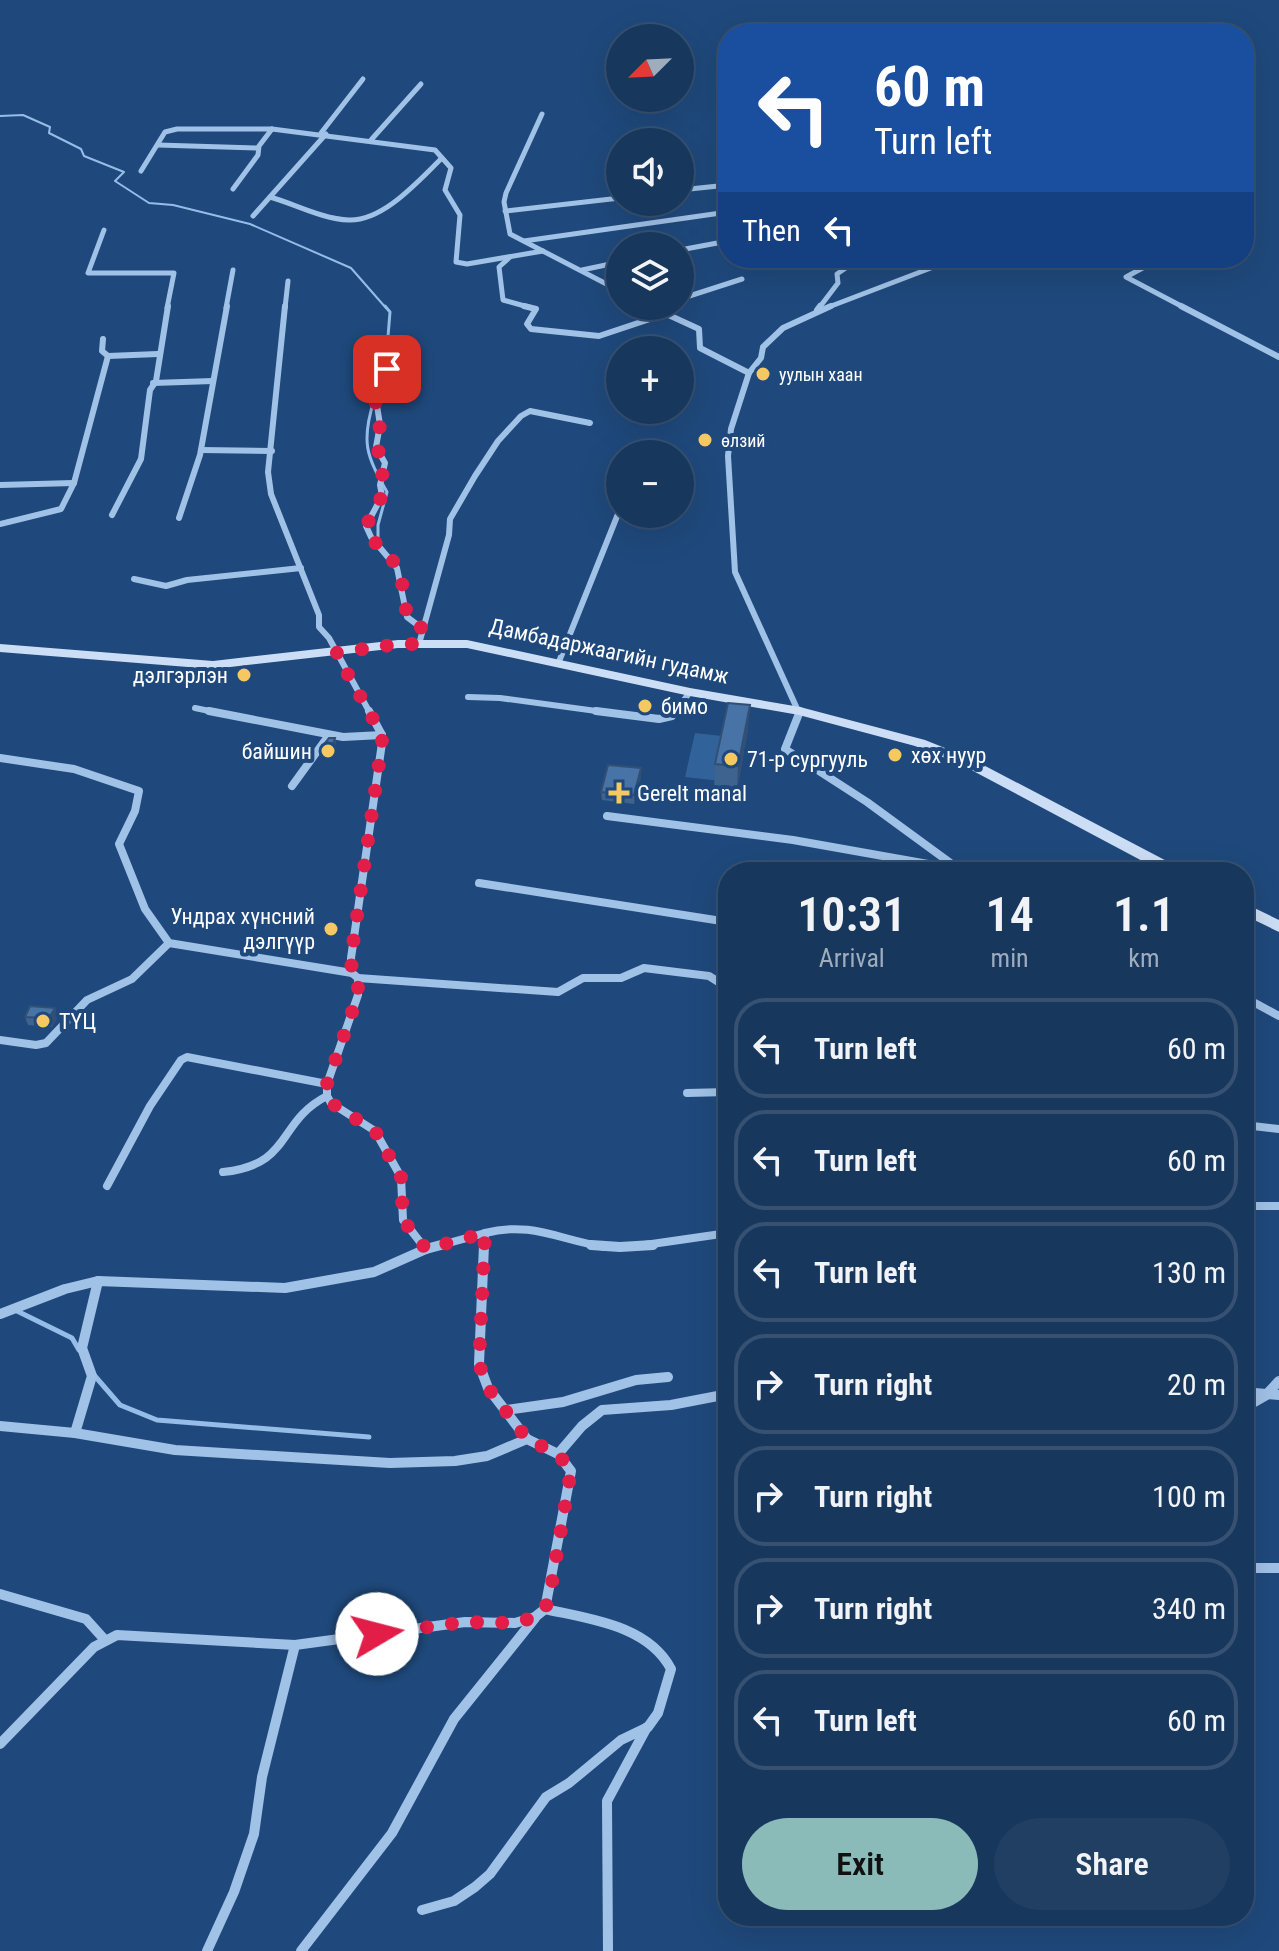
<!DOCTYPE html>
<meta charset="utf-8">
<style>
body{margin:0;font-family:"Roboto Condensed",sans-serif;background:#203f63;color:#f1f3f6;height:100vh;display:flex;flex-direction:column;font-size:30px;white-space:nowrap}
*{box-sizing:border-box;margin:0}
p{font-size:26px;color:#9eacbc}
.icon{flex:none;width:44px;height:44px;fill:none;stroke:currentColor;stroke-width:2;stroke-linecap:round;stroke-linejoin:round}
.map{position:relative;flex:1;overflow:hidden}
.side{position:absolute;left:718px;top:862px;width:536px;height:1064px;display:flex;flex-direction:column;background:#17375d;border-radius:32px;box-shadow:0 8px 32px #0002,0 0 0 2px #365172}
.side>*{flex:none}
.hud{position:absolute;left:718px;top:24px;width:536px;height:244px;border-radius:32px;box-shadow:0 8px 32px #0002,0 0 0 2px #365172;background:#1a4fa0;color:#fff;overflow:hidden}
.needle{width:52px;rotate:246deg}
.fabs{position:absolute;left:606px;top:24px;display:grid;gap:16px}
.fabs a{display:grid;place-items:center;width:88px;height:88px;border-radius:50%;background:#17375d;box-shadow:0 8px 32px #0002,0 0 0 2px #365172;font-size:40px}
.pin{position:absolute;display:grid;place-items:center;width:68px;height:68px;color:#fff;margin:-34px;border-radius:16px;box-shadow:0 4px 12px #0006}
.me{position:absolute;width:88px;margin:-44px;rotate:82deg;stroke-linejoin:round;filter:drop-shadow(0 0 6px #0008)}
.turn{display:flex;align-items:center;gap:28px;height:168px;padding:0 24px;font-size:36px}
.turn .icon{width:104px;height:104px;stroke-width:2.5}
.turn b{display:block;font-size:56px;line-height:68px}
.then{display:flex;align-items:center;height:76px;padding:0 24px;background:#0003;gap:16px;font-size:30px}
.eta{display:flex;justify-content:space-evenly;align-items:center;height:136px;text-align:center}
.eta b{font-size:48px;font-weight:600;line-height:56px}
.button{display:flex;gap:16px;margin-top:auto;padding:16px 24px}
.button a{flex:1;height:92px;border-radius:48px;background:#8bbbb9;color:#111;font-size:32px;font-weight:600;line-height:92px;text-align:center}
.button a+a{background:#203f63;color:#f1f3f6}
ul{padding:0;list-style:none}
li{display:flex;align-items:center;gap:24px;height:100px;margin:0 16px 12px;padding:0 8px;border:4px solid #365172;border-radius:32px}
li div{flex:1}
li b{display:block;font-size:30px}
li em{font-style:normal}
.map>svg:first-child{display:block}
.green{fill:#32629a}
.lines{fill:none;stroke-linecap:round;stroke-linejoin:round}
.stream-far2{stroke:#95bde8;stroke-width:2}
.stream-far1{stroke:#95bde8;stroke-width:3}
.stream{stroke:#95bde8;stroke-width:5}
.street-far3{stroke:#a1c2e7;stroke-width:5}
.street-far2{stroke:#a1c2e7;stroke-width:6}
.street-far1{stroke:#a1c2e7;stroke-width:8}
.street{stroke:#a1c2e7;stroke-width:10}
.secondary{fill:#ccdef5;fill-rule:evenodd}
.wall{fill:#3e638f}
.shaded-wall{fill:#325074}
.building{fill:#4873a6;stroke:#325074;stroke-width:2}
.route{stroke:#e11d48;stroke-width:14;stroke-dasharray:0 25.2}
.poi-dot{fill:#f5c861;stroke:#1f497c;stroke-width:3}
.labels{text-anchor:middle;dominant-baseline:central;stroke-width:8;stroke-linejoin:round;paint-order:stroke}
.far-poi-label{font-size:18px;fill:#fff;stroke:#1f497c;text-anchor:start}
.street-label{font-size:22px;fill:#fff;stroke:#1f497c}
.poi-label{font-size:22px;fill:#fff;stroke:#1f497c;text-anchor:start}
</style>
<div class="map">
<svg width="1279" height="1951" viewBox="0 0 1279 1951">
<rect width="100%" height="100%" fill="#1f497c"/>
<!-- green -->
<polygon class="green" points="695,733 730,737 721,781 685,777"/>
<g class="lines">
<!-- stream-far2 -->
<polyline class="stream-far2" points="0,116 23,115 50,127 49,133 81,149 84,156 124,172 115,181 149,203 173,205 250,224 351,268 386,308"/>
<!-- stream-far1 -->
<g class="stream-far1">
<polyline points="377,391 386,361 390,312 385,306"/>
<path d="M374,400C361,442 366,455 387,492L378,525V543"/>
</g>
<!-- stream -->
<g class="stream">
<polyline points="17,1311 72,1338 79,1350"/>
<polyline points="94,1375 120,1405 157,1420 369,1437"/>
</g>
<!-- street-far3 -->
<g class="street-far3">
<polyline points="542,114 506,193 504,202 510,234 620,291"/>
<polyline points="321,133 363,79"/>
<polyline points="371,140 421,84"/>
<polyline points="158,145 258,148"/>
<polyline points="141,171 165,132 177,129 272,129 435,150 451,168 445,190 460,215 456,262 467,264 543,251"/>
<polyline points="233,189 258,155 259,146 272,129"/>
<polyline points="680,190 728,185"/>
<path d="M270,197C295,204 322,219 349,220C384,221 419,180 442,158"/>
<polyline points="505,211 620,198"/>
<polyline points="253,216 326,134"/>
<polyline points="104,230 88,273 174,273 167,308"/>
<polyline points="524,241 728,212"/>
<polyline points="680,250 728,241"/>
<polyline points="510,257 499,267 503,300 532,308"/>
<polyline points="1161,258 1126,277 1185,308"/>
<polyline points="582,270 620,262"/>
<polyline points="680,299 742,279"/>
<polyline points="649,306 653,308"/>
<polyline points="226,308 233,270"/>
<polyline points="285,308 288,281"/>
<polyline points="819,308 838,283 837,274 860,258"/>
<polyline points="826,308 957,258"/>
</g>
<!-- street-far2 -->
<g class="street-far2">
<polyline points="285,306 268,472 271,494 319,615 319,627 329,638 370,713"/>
<polyline points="524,306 536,309 527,324 531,329 599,336 665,314"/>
<polyline points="649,306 699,329 700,348 749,373"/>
<polyline points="1181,306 1279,357"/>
<polyline points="817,310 820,306"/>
<polyline points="103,339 102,351 108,356 158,354"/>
<polyline points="395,367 375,373 373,379 380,425 376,447 385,463 380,485 382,496 366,526 371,537 397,568 407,617 423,629"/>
<polyline points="153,383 213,381"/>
<polyline points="201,450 272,451"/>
<polyline points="647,454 653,447"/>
<polyline points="0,485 74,483"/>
<polyline points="112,515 141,459 150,390 156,381 168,306"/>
<polyline points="179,518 200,455 227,306"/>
<polyline points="0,524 61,509 74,483 108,356"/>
<polyline points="134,579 166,586 187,580 301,568"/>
<polyline points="419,644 449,535 450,519 475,476 498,441 521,416 530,411 590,423"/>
<polyline points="558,664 620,509"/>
<polyline points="468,697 500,698 611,713"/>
<polyline points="195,708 219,713"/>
<polyline points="674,713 690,692"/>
<polyline points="799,713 735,572 728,456 731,429 749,373 761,358 763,347 783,328 831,306"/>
</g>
<!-- street-far1 -->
<g class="street-far1">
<polyline points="209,711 343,737 382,735"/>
<polyline points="596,711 659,719 672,716 676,711"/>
<polyline points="800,711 785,749 867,802 960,870"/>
<polyline points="0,758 74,769 139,791 135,811 119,844 145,909 169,943 352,973 358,978 558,992 583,978 621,978 644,968 709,976 728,988"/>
<polyline points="292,786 329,735"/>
<polyline points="607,816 793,840 956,869"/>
<polyline points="479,883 728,922"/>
<polyline points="352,973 351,958 382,743 382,735 369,711"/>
<polyline points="358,978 358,995 327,1084 327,1096 331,1103 375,1131 401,1177 403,1220 424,1247"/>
<polyline points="1244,1002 1255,1003 1279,1016"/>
<polyline points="0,1040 36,1045 46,1043 87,1000 132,979 169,943"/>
<polyline points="687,1093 728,1092"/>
<polyline points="1244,1125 1279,1129"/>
<path d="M223,1172C293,1165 276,1122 327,1096"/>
<polyline points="107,1186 150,1106 181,1060 187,1057 327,1084"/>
<polyline points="1244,1206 1279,1206"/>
<path d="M485,1233C532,1221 559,1240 605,1247"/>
<polyline points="434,1247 485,1233 484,1247"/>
<polyline points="631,1247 728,1233"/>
</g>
<!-- street -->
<g class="street">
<polyline points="423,1245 426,1249 441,1245"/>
<polyline points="591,1245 620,1247 653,1245"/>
<polyline points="0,1314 65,1289 98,1281 285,1288 374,1272 426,1249"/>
<polyline points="1244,1392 1279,1395"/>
<polyline points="1244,1408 1265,1396 1279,1381"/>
<polyline points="506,1410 563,1402 636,1380 668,1377"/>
<polyline points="0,1426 75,1433 175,1450 390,1463 455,1461 487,1456 527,1439"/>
<polyline points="75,1433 92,1376 82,1348 98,1281"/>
<polyline points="558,1454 582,1426 602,1410 671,1405 728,1394"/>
<polyline points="1244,1568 1279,1568"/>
<polyline points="0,1594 86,1619 104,1639"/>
<polyline points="0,1744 94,1647 117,1635 295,1645 465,1622 515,1623 535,1617 545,1609 571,1471 558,1454 527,1439 488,1388 479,1364 484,1245"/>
<path d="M422,1910L454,1901L475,1887L490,1874L546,1797L569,1783L621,1740L648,1727L658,1713L671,1669C648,1625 589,1619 545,1609"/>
<polyline points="207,1951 234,1892 254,1834 262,1777 295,1645"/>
<polyline points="301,1951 392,1833 454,1719 535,1618"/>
<polyline points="608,1951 607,1801 647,1727"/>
</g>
<!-- secondary -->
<g class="secondary">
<polygon points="398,640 467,640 690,688 800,707 925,740 970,758 1180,868 1183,872 1163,872 960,764 915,746 799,715 690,696 467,648 398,648 213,669 0,652 0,644 213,661"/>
<polygon points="1244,903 1279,920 1279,932 1244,915"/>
</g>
</g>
<!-- wall -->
<g class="wall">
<polygon points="748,729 737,790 714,788 715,764"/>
<polygon points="335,738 336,746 332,757 322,756 321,748"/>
<polygon points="641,776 634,804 602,800 601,792"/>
<polygon points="55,1008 58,1016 52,1027 28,1025 25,1017"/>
</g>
<!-- shaded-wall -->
<g class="shaded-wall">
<polygon points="750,705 748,729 737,790 738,766"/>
<polygon points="335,738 336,746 332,757 331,749"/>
<polygon points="641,768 641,776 634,804 634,795"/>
<polygon points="55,1008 58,1016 52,1027 49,1018"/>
</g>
<!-- building -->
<g class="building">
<polygon points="728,703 750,705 738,766 715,764"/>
<polygon points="329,738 335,738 331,749 321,748"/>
<polygon points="608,765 641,768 634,795 601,792"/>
<polygon points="30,1006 55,1008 49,1018 25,1017"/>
</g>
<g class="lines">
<!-- route -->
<path class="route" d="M377,1634L465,1622L515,1623L535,1617L545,1609L550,1594L571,1471L558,1454L527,1439L488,1388L479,1364L485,1233L426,1249L403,1220L401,1177L375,1131L331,1103L327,1096V1084L358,995V978L352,973L351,958L382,743V735L336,653L398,644H419L423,629L407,617C404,598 404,578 393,561C384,547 370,544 366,526L382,496L380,485L385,463L376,447L380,425L372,384L375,373L387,369"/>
</g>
<!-- markers -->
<g class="poi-dot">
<circle cx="763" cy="374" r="8"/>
<circle cx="705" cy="440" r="8"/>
<circle cx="244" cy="675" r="8"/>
<circle cx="645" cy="706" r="8"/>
<circle cx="328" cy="751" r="8"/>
<circle cx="895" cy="755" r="8"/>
<circle cx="731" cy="759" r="8"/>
<path d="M615 781h8v8h8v8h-8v8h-8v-8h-8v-8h8z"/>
<circle cx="331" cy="929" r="8"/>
<circle cx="43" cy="1021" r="8"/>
</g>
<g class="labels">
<!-- far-poi labels -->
<g class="far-poi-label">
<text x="779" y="374">уулын хаан</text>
<text x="721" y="440">өлзий</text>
</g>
<!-- street labels -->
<g class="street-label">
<text transform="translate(609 651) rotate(12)">Дамбадаржаагийн гудамж</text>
</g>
<!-- poi labels -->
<g class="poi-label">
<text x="228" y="675" text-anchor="end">дэлгэрлэн</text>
<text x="661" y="706">бимо</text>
<text x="312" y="751" text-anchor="end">байшин</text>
<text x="911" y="755">хөх нуур</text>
<text x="747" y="759">71-р сургууль</text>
<text x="637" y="793">Gerelt manal</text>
<text x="315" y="916" text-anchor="end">Ундрах хүнсний<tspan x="315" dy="25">дэлгүүр</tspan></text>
<text x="59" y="1021">ТҮЦ</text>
</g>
</g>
</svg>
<div class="fabs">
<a><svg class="needle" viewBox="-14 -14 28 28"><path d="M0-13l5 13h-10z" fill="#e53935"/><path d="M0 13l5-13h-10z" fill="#9eacbc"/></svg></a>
<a><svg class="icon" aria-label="sound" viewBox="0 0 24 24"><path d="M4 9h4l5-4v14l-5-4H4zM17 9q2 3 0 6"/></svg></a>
<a><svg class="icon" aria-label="layers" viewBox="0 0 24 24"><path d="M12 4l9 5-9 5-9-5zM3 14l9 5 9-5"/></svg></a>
<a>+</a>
<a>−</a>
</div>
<div class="pin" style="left:387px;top:369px;background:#d93025"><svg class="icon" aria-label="arrive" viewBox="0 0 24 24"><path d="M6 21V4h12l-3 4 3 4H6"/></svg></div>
<svg class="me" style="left:377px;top:1634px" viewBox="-20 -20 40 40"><circle r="19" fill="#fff"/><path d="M0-13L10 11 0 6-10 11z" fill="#e11d48"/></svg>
<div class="hud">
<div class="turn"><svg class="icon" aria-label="left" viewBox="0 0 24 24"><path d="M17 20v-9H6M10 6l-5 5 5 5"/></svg><div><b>60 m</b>Turn left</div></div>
<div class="then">Then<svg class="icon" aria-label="left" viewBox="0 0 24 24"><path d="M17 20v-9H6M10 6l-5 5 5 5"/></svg></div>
</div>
<section class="side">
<div class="eta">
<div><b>10:31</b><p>Arrival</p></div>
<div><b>14</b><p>min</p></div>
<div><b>1.1</b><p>km</p></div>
</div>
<ul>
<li><svg class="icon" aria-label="left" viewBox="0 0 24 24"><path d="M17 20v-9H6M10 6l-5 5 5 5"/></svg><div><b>Turn left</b></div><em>60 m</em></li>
<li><svg class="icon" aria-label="left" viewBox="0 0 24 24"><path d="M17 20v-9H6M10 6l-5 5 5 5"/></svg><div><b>Turn left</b></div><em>60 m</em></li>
<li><svg class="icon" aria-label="left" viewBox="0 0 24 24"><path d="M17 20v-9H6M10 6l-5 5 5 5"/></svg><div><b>Turn left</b></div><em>130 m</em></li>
<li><svg class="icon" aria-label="right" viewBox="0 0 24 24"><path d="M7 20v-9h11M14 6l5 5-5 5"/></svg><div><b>Turn right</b></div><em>20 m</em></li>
<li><svg class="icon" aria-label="right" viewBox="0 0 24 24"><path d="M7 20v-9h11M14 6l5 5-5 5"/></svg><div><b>Turn right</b></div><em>100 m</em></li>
<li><svg class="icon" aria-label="right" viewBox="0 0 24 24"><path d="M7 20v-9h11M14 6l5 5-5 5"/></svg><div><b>Turn right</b></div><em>340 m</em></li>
<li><svg class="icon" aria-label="left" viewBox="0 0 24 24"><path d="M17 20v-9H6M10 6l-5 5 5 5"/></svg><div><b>Turn left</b></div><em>60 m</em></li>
</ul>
<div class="button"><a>Exit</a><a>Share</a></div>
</section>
</div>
